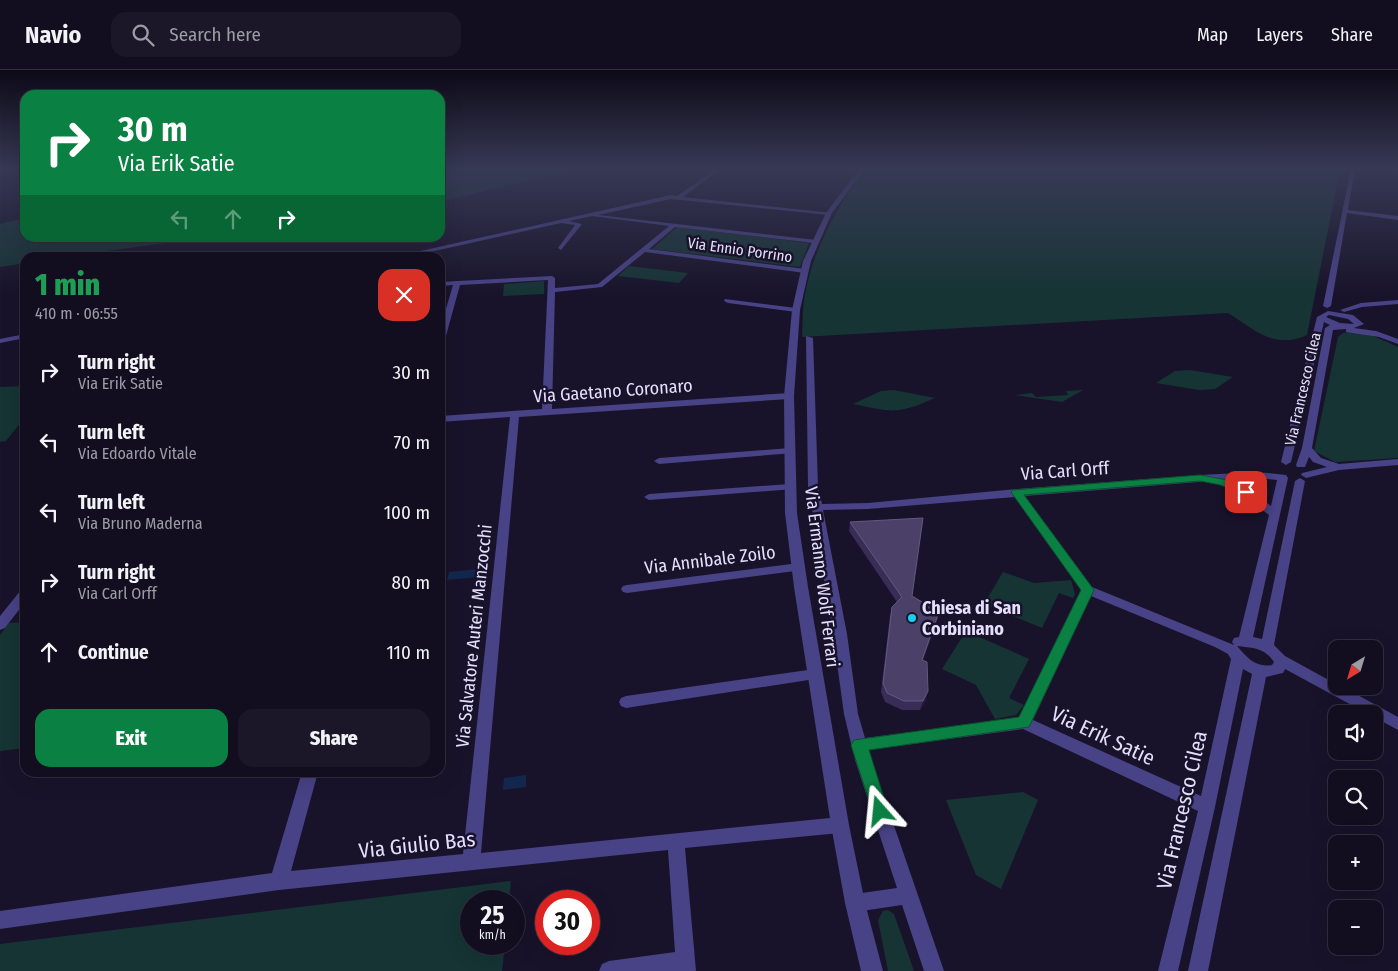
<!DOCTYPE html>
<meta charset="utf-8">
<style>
body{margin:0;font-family:"Fira Sans Condensed",sans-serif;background:#1b1729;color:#f1f3f6;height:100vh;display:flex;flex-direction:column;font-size:19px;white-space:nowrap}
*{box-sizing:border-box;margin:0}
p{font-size:16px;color:#9c9ca5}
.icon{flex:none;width:28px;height:28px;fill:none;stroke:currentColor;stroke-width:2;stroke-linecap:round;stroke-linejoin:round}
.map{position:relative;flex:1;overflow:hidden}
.sheet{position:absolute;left:20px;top:182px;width:425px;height:525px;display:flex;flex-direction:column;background:#120e20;border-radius:15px;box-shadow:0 5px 20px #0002,0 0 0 1px #312e3e}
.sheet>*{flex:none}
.top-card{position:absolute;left:20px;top:20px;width:425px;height:152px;border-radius:15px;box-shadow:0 5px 20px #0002,0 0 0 1px #312e3e;background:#0b8043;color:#fff;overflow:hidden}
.needle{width:32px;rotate:218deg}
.buttons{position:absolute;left:1328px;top:570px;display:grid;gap:10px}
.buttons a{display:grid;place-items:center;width:55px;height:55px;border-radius:10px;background:#120e20;box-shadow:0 5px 20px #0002,0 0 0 1px #312e3e;font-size:25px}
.speed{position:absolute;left:460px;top:820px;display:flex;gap:10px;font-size:25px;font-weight:700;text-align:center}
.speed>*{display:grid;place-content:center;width:65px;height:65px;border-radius:50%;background:#120e20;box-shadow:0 5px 20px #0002,0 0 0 1px #312e3e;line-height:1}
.speed small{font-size:12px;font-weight:400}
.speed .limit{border:8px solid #d22;background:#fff;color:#111}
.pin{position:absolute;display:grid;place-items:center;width:42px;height:42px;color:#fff;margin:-21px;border-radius:10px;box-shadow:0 2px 8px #0006}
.me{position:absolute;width:55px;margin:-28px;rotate:342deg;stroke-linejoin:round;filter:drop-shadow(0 0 4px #0008)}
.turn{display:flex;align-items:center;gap:18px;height:105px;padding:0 15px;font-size:22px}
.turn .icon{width:65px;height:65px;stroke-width:2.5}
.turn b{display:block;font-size:35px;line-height:42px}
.lanes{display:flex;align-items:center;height:48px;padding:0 15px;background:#0003;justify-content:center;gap:25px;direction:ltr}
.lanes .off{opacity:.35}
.round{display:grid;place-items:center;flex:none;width:52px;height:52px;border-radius:15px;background:#1b1729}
.headline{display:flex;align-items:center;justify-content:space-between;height:85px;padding:0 15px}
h1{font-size:30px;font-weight:800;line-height:38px;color:#1e9e55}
.action{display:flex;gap:10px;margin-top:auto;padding:10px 15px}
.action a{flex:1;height:58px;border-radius:15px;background:#0b8043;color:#fff;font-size:20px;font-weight:800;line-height:58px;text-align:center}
.action a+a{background:#1b1729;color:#f1f3f6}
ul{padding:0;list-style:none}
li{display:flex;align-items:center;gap:15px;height:70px;padding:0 15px}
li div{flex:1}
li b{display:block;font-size:19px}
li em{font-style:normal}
header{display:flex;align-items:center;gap:30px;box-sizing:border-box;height:70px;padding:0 25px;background:#120e20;border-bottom:1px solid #312e3e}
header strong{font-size:24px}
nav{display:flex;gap:28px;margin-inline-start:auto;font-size:18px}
.search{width:350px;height:45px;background:#1b1729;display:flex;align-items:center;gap:12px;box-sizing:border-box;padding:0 18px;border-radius:15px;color:#9c9ca5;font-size:19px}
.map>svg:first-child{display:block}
.green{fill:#163434}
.water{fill:#13274e}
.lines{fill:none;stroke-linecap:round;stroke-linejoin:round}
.minor{fill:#484286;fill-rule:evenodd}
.tertiary{fill:#484286;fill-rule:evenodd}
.wall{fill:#382d57}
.shaded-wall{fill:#231b3d}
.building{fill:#4a4068;stroke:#625980}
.route{fill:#0b8043;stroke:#07532c}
.poi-dot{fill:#18cfef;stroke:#18132a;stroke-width:2}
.labels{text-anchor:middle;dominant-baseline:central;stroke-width:5;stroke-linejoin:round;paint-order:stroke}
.far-street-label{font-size:15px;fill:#e4dffd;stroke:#18132a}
.street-label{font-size:18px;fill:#e4dffd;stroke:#18132a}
.poi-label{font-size:18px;font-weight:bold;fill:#e4dffd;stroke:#18132a;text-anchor:start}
.near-street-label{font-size:21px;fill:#e4dffd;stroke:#18132a}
</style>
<header>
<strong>Navio</strong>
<div class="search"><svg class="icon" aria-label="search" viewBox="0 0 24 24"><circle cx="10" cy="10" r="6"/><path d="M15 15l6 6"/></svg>Search here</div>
<nav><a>Map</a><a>Layers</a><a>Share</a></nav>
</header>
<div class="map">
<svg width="1398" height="901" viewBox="0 0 1398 901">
<rect width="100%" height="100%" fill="#18132a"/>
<!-- green -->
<g class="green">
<polygon points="440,99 573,99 440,132"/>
<path d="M865,99H1340L1307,265C1274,280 1255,260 1228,243L802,267C803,253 802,238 805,224C814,177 837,137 865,99Z"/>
<polygon points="25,148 25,168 203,168 63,187 25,188 25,193 0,197 0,154"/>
<polygon points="677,157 809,173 800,197 652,179"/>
<polygon points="629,196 688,203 679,213 618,206"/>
<polygon points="544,211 544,224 503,226 504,214"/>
<polygon points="1349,262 1369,264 1398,277 1398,388 1335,392 1314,381 1338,267 1343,263"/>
<polygon points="1190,300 1233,307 1215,319 1199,320 1156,313 1175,301"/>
<polygon points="25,316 25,347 6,371 0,372 0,317"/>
<path d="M894,320L935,328C897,345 892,342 853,334L881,321Z"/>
<polygon points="1083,320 1062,332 1015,325 1032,323 1036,327 1068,325 1066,321"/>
<polygon points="1003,502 1034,513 1071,510 1075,524 1073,528 1059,523 1042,558 984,534"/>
<polygon points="25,552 25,678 0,681 0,565 9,553"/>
<polygon points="966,561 1029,589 1009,628 1024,635 1016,645 995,649 976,615 942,599"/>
<polygon points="1023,722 1038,730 1001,819 976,805 946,730"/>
<polygon points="511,811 509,831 471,831 471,874 505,874 502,901 0,901 0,874"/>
<polygon points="888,840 894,844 914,901 888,901 878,850 883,841"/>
</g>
<!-- water -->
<g class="water">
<polygon points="479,499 478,507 447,510 449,502"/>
<polygon points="526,705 526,717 503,720 504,708"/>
</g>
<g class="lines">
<!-- minor -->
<g class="minor">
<polygon points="716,99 721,99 683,127 832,143 829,145 671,129 598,145 816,170 817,171 814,173 675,157 649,179 805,199 808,201 805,203 645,182 602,217 555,222 552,339 789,323 793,326 789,329 519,347 481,783 840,747 846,750 848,755 846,760 840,763 685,778 696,901 599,901 602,894 609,891 675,882 668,780 279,820 0,859 0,841 272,803 302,702 318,702 291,801 463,784 510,347 440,352 440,346 542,339 548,210 460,215 444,273 440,275 440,259 453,215 440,216 440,212 552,206 555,208 555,218 598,214 669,156 592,146 569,151 582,154 561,180 558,178 575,155 561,153 403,188 389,188 671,125 677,126"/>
<polygon points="1351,99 1355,99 1348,140 1398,146 1398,150 1347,143 1331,236 1327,238 1323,236"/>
<polygon points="725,229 796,238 800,240 796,242 728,233 724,231"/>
<polygon points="1398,230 1398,234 1362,237 1344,242 1340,240 1361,233"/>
<path d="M1328,241L1353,245L1364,254L1354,258L1376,261L1398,269V274L1379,267L1346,262V259L1333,260L1312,378L1321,388L1339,394L1398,389V395L1339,400L1306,408L1301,405L1302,403L1327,397L1313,392L1309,387L1305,397H1297L1296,395L1302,378L1325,258L1330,255L1324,252L1291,392L1286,395L1281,392L1317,247ZM1329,245L1348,249L1354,254L1340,253L1326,247Z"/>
<polygon points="25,264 25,268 0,273 0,269"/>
<path d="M806,266L813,268L818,416L822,434L868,433L1017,419L1200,405L1257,402L1286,405L1288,408L1253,567L1262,569L1295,411L1300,408L1305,411L1274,575L1285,586L1336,614V616H1341L1398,647V660L1374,647V644H1368L1285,599L1283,603L1266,607L1208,901H1188L1252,604L1243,599L1215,737L1178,901H1158L1198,741L1023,659L868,680L944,901H924L902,835L855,842L849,839L846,833L849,827L855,824L897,818L855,690L844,644L833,564L808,416ZM1257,408L1277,410L1271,436L1249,420L1224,410ZM1210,411L1241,424L1269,445L1239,567L1234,568L1232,572L1234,575L1092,517L1025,426ZM1015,427L1082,520L1019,648L865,668L858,644L847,564L823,440L868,439ZM1091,526L1215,577L1228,584L1231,589L1201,726L1033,650ZM1237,576C1252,578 1264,577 1274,592L1272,595C1255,598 1247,587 1237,576Z"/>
<polygon points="790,378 794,379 795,381 794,383 659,394 654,391 659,388"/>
<polygon points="790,414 795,417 794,419 649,430 644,427 649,424"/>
<polygon points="799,493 805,497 803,500 627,523 623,522 621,519 623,516 627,515"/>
<polygon points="25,519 25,532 5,558 0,560 0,546 21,520"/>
<polygon points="815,599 820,600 822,604 820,608 815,609 626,638 621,636 619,632 621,628 626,626"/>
</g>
<!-- tertiary -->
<polygon class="tertiary" points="859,99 865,99 832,143 811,191 800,240 794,326 797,443 808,517 849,755 865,833 883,901 861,901 845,833 831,755 794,517 785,443 784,326 792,240 803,191 826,143"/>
</g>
<!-- wall -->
<polygon class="wall" points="850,452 912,526 939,542 937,551 923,590 926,630 920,640 902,640 885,632 881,622 890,546 892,537 897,532 849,461"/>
<!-- shaded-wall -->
<g class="shaded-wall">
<polygon points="939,542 937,551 919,599 922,590"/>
<polygon points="928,621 926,630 920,640 923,631"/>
</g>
<!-- building -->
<polygon class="building" points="923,448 912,526 939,542 922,590 927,592 928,621 923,631 904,631 887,623 883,613 892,537 902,527 850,452"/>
<!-- sky -->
<linearGradient id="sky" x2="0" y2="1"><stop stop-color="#0d0a17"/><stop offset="0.44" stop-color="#373955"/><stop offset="1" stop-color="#373955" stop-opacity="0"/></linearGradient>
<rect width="1398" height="225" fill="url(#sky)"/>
<!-- route -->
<polygon class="route" points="1200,405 1228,410 1251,422 1246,426 1221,415 1200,411 1024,425 1094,520 1029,657 869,680 888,741 886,746 880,748 874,746 851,675 854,670 1019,647 1081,520 1011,422 1013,420"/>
<!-- markers -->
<circle class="poi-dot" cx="912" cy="548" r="5"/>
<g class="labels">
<!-- far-street labels -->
<g class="far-street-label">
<text transform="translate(740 180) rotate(8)">Via Ennio Porrino</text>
<text transform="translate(1303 319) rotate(-77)">Via Francesco Cilea</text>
</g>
<!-- street labels -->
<g class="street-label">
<text transform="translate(613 321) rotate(-4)">Via Gaetano Coronaro</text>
<text transform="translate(1065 401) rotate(-4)">Via Carl Orff</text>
<text transform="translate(710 490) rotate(-7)">Via Annibale Zoilo</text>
<text transform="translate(822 507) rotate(83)">Via Ermanno Wolf Ferrari</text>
<text transform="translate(474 566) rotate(-84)">Via Salvatore Auteri Manzocchi</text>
</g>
<!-- poi labels -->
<g class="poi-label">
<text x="922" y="538">Chiesa di San<tspan x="922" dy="21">Corbiniano</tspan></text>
</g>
<!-- near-street labels -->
<g class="near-street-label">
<text transform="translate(1103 666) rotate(25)">Via Erik Satie</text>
<text transform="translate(1182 740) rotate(-77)">Via Francesco Cilea</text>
<text transform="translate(417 775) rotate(-6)">Via Giulio Bas</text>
</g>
</g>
</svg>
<div class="buttons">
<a><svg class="needle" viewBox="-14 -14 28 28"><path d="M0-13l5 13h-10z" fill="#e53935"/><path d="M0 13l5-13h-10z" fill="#9c9ca5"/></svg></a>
<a><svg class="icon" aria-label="sound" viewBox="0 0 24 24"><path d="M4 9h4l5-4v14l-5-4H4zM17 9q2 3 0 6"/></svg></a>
<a><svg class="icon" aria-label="search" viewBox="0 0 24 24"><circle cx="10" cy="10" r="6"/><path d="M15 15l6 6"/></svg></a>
<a>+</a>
<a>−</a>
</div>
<div class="speed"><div>25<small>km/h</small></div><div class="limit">30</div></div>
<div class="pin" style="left:1246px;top:422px;background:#d93025"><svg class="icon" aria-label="arrive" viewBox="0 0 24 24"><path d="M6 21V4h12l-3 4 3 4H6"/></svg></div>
<svg class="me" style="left:880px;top:741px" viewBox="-20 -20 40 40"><path d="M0-17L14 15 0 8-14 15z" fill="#0b8043" stroke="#fff" stroke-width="4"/></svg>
<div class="top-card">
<div class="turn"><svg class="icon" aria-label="right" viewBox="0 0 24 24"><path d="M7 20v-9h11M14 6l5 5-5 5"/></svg><div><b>30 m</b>Via Erik Satie</div></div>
<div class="lanes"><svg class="icon off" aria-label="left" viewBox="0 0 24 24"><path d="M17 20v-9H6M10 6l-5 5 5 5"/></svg><svg class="icon off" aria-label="ahead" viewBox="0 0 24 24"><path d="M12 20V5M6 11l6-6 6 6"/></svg><svg class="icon" aria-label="right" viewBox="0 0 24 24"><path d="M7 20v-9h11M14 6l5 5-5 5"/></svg></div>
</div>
<section class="sheet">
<div class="headline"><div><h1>1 min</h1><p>410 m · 06:55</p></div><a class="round" style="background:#d93025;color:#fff"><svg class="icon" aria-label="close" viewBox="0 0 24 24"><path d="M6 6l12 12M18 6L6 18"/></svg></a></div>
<ul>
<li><svg class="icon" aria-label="right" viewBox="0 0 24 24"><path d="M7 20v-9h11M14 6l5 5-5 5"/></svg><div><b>Turn right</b><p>Via Erik Satie</p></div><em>30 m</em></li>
<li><svg class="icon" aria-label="left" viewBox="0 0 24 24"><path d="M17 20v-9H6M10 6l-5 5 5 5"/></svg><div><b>Turn left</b><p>Via Edoardo Vitale</p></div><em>70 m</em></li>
<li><svg class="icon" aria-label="left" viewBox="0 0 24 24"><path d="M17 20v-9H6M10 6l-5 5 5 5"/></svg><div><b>Turn left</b><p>Via Bruno Maderna</p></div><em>100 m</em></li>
<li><svg class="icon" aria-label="right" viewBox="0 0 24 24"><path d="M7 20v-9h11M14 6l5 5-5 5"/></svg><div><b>Turn right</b><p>Via Carl Orff</p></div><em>80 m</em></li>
<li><svg class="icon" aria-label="ahead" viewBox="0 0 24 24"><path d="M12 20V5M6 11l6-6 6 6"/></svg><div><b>Continue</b></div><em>110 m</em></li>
</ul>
<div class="action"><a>Exit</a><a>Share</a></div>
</section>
</div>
